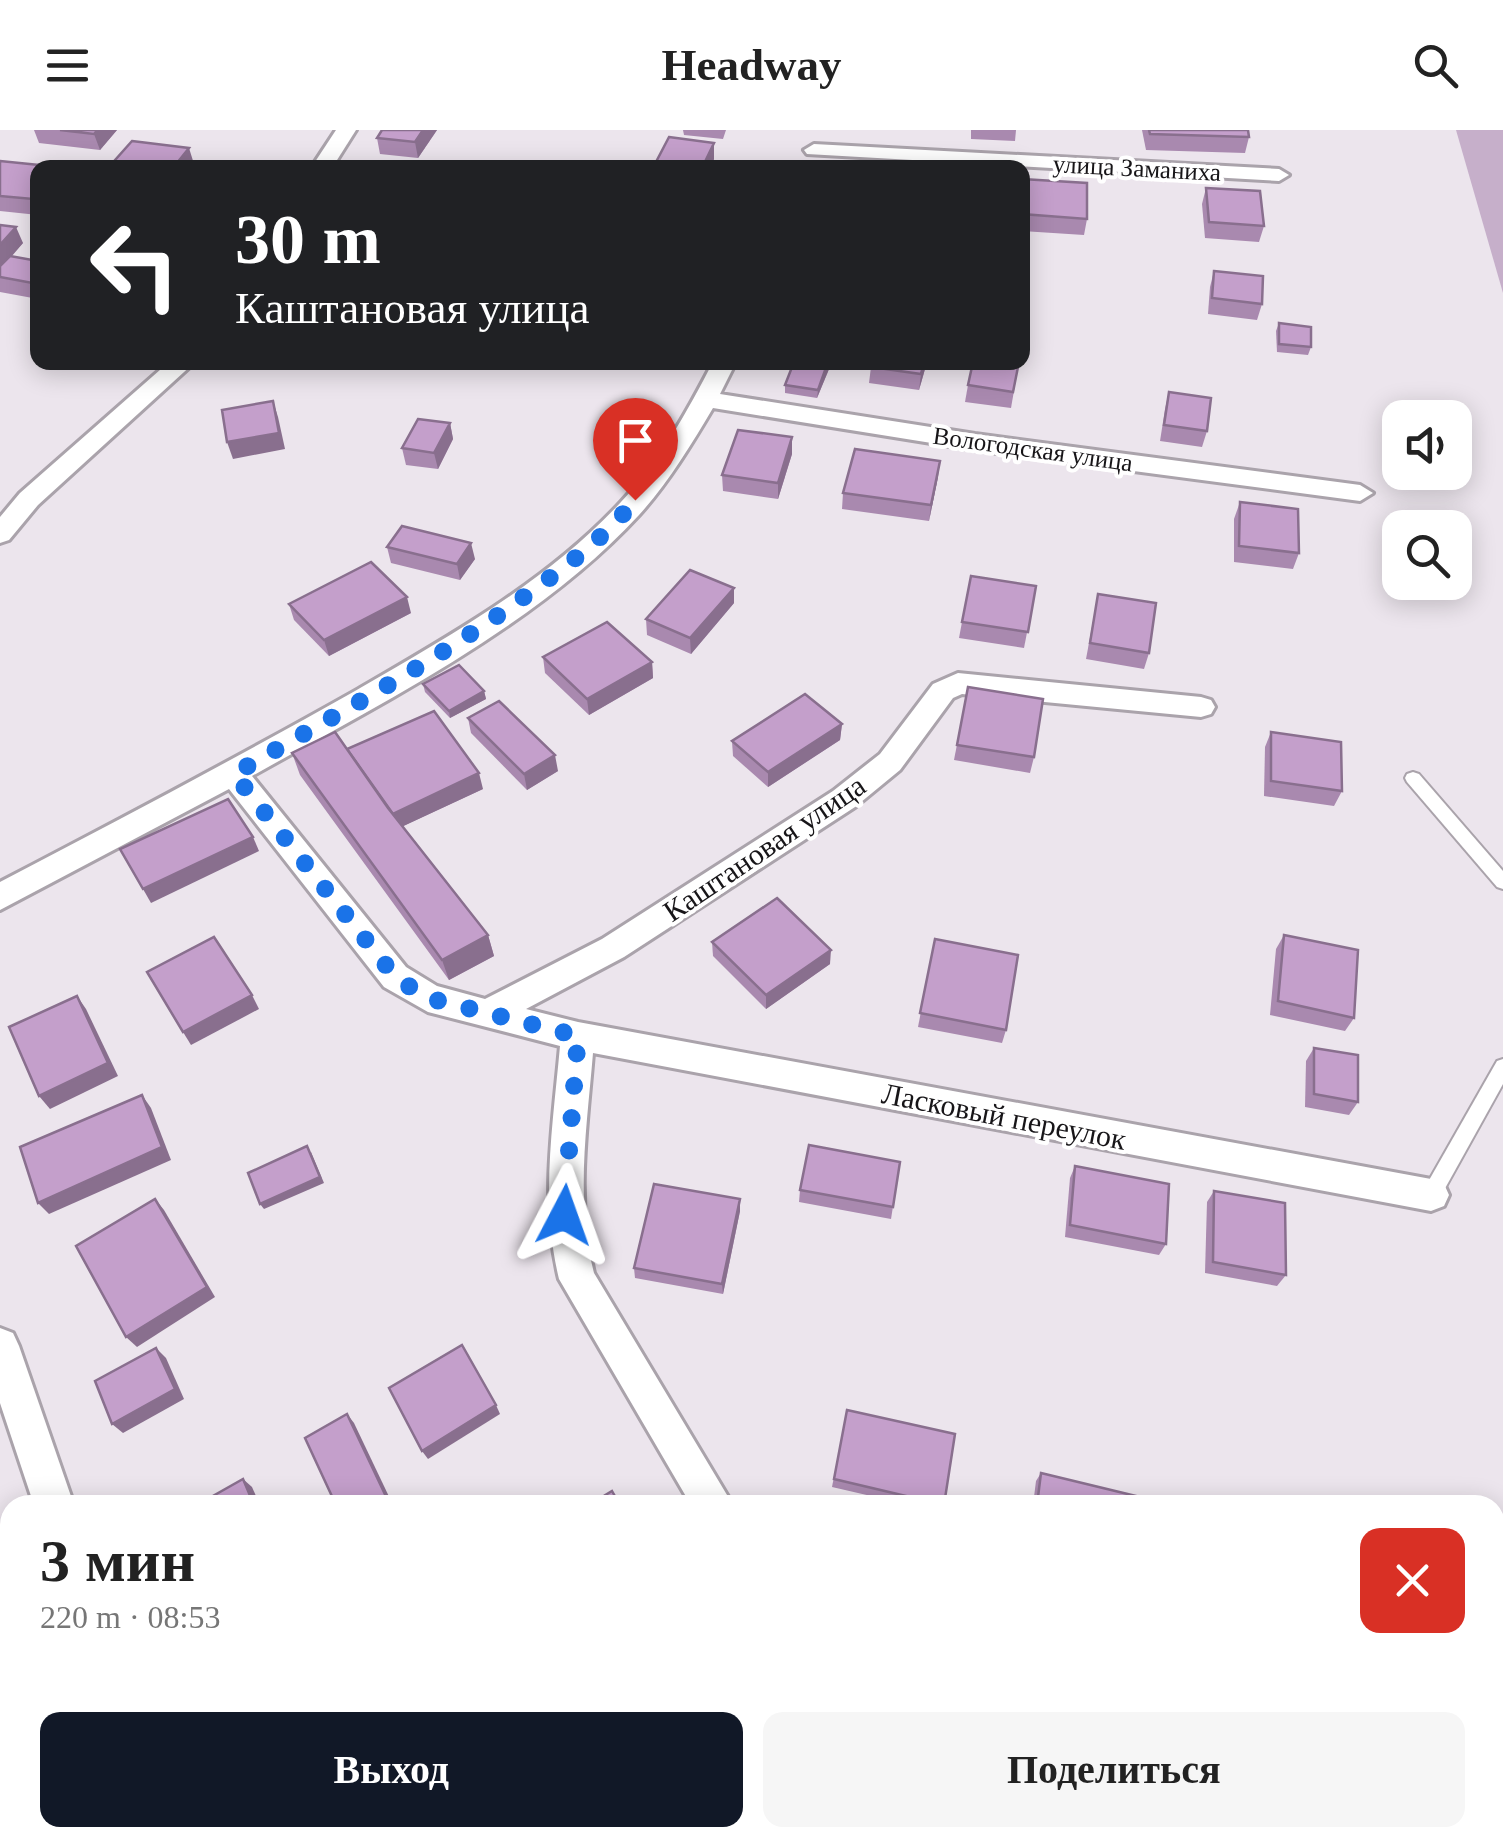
<!DOCTYPE html>
<html lang="ru">
<meta charset="utf-8">
<style>
body{margin:0;font-family:"Times New Roman",serif;background:#f6f6f6;color:#222;height:100vh;display:flex;flex-direction:column;font-size:38px;white-space:nowrap}
*{box-sizing:border-box;margin:0}
p{font-size:32px;color:#767676}
.icon{flex:none;width:55px;height:55px;fill:none;stroke:currentColor;stroke-width:2;stroke-linecap:round;stroke-linejoin:round}
.map{position:relative;flex:1;overflow:hidden}
.drawer{position:absolute;left:0px;top:1365px;width:1505px;height:352px;display:flex;flex-direction:column;background:#fff;border-radius:30px 30px 0 0;box-shadow:0 5px 25px #0003}
.drawer>*{flex:none}
.top-card{position:absolute;left:30px;top:30px;width:1000px;height:210px;border-radius:20px;box-shadow:0 5px 25px #0003;background:#202124;color:#fff;overflow:hidden}
.tools{position:absolute;left:1382px;top:270px;display:grid;gap:20px}
.tools a{display:grid;place-items:center;width:90px;height:90px;border-radius:20px;background:#fff;box-shadow:0 5px 25px #0003;font-size:50px}
.pin{position:absolute;display:grid;place-items:center;width:85px;height:85px;color:#fff;margin:-102px -42px;border-radius:50% 50% 50% 0;rotate:-45deg;box-shadow:0 0 10px #0007}
.pin .icon{rotate:45deg}
.me{position:absolute;width:110px;margin:-55px;rotate:4deg;stroke-linejoin:round;filter:drop-shadow(0 0 8px #0008)}
.turn{display:flex;align-items:center;gap:35px;height:210px;padding:0 40px;font-size:45px}
.turn .icon{width:130px;height:130px;stroke-width:2.5}
.turn b{display:block;font-size:70px;line-height:85px}
.round{display:grid;place-items:center;flex:none;width:105px;height:105px;border-radius:20px;background:#f6f6f6}
.summary{display:flex;align-items:center;justify-content:space-between;height:170px;padding:0 40px}
h1{font-size:60px;font-weight:600;line-height:75px}
.action{display:flex;gap:20px;margin-top:auto;padding:20px 40px}
.action a{flex:1;height:115px;border-radius:20px;background:#111827;color:#fff;font-size:40px;font-weight:600;line-height:115px;text-align:center}
.action a+a{background:#f6f6f6;color:#222}
header{display:flex;justify-content:space-between;align-items:center;height:130px;padding:0 40px;background:#fff;font-size:45px;font-weight:600}
.map>svg:first-child{display:block}
.green{fill:#c6afca}
.lines{fill:none;stroke-linecap:round;stroke-linejoin:round}
.service-casing{stroke:#aaa3ab;stroke-width:4}
.minor-casing{stroke:#aaa3ab;stroke-width:6}
.service{fill:#fff;fill-rule:evenodd}
.minor{fill:#fff;fill-rule:evenodd}
.wall{fill:#a989af}
.shaded-wall{fill:#896f8e}
.building{fill:#c49fcb;stroke:#896f8e;stroke-width:2.5}
.route{stroke:#1a73e8;stroke-width:18;stroke-dasharray:0 32.4}
.labels{text-anchor:middle;dominant-baseline:central;stroke-width:8;stroke-linejoin:round;paint-order:stroke}
.far-street-label{font-size:25px;fill:#171518;stroke:#fff}
.street-label{font-size:30px;fill:#171518;stroke:#fff}
</style>
<header><svg class="icon" aria-label="menu" viewBox="0 0 24 24"><path d="M4 6h16M4 12h16M4 18h16"/></svg>Headway<svg class="icon" aria-label="search" viewBox="0 0 24 24"><circle cx="10" cy="10" r="6"/><path d="M15 15l6 6"/></svg></header>
<div class="map">
<svg width="1503" height="1717" viewBox="0 0 1503 1717">
<rect width="100%" height="100%" fill="#ece5ed"/>
<!-- green -->
<polygon class="green" points="1456,0 1503,0 1503,163"/>
<g class="lines">
<defs>
<g id="service">
<polygon points="1413,642 1419,644 1503,741 1503,759 1497,757 1407,652 1405,648 1407,644"/>
<polygon points="1503,929 1503,954 1438,1071 1431,1074 1424,1071 1421,1065 1424,1059 1497,931"/>
</g>
<g id="minor">
<polygon points="336,0 356,0 332,38 311,38"/>
<polygon points="814,14 1279,39 1289,45 1279,51 807,24 804,20"/>
<polygon points="169,232 195,232 38,375 9,410 0,413 0,387 20,363"/>
<path d="M713,232H736L720,264L975,304L1360,355L1373,363L1360,371L975,320L713,278C691,315 668,353 639,385C538,495 382,573 252,646L406,837L437,856L485,869L602,809L833,661L880,624L933,554L958,543L1201,567L1211,570L1215,577L1211,584L1201,587L962,564L953,568L900,640L855,677L624,827L526,879L578,892L1431,1049L1444,1054L1449,1065L1444,1076L1431,1081L593,923C587,997 575,1070 594,1143L733,1375H691L559,1149C540,1071 553,995 560,916L428,882L384,857L229,659L0,780V752C119,690 238,627 355,561C448,507 548,451 621,372C660,331 687,282 713,232Z"/>
<polygon points="0,1198 13,1203 19,1216 74,1375 34,1375 0,1273"/>
<polygon points="145,1708 189,1708 192,1717 148,1717"/>
</g>
</defs>
<!-- service casing -->
<use href="#service" class="service-casing"/>
<!-- minor casing -->
<use href="#minor" class="minor-casing"/>
<!-- service -->
<use href="#service" class="service"/>
<!-- minor -->
<use href="#minor" class="minor"/>
</g>
<!-- wall -->
<g class="wall">
<polygon points="34,0 117,0 100,20 39,13"/>
<polygon points="382,0 437,0 418,28 380,24 377,8"/>
<polygon points="683,0 726,0 723,9 684,5"/>
<polygon points="971,0 1016,0 1015,11 971,9"/>
<polygon points="1142,0 1248,0 1249,7 1245,23 1146,20"/>
<polygon points="714,29 710,38 656,38 656,32"/>
<polygon points="0,31 38,38 38,85 0,81"/>
<polygon points="1022,49 1087,89 1084,105 1022,101"/>
<polygon points="1206,58 1264,96 1259,112 1205,108 1202,74"/>
<polygon points="0,95 23,113 11,126 38,131 38,169 0,162"/>
<polygon points="1214,141 1262,174 1257,190 1208,184 1210,157"/>
<polygon points="1279,193 1311,217 1308,225 1277,222 1276,201"/>
<polygon points="829,232 829,239 817,268 785,263 785,255"/>
<polygon points="927,232 919,260 869,253 871,237"/>
<polygon points="1019,232 1011,278 965,272 968,255"/>
<polygon points="1169,262 1207,301 1202,317 1160,311 1165,279"/>
<polygon points="450,293 453,309 438,339 406,335 402,318"/>
<polygon points="792,307 792,324 778,369 723,361 722,345"/>
<polygon points="938,347 929,391 842,379 843,363"/>
<polygon points="1240,372 1299,423 1293,439 1234,432 1234,389"/>
<polygon points="387,417 475,429 460,450 391,433"/>
<polygon points="1036,456 1024,518 959,508 962,492"/>
<polygon points="1098,464 1149,523 1144,539 1086,529"/>
<polygon points="734,473 691,524 647,505 646,489"/>
<polygon points="289,474 411,483 329,526 294,490"/>
<polygon points="543,527 652,532 653,548 589,585 545,543"/>
<polygon points="423,554 484,561 486,569 450,588 425,562"/>
<polygon points="968,557 1034,627 1030,643 954,630"/>
<polygon points="468,588 558,641 527,660 471,603"/>
<polygon points="842,594 840,610 768,657 733,626 732,611"/>
<polygon points="1271,602 1342,661 1334,676 1264,666 1265,617"/>
<polygon points="347,619 483,659 403,696 488,805 494,826 449,850 300,645 292,623"/>
<polygon points="1284,805 1354,888 1345,901 1270,885 1276,819"/>
<polygon points="935,809 1006,900 1002,913 918,897"/>
<polygon points="712,812 830,834 766,879 713,826"/>
<polygon points="1314,918 1358,972 1349,985 1305,977 1306,931"/>
<polygon points="900,1032 891,1089 799,1072 800,1060"/>
<polygon points="1075,1036 1166,1114 1159,1125 1065,1107 1070,1048"/>
<polygon points="1214,1061 1286,1145 1277,1156 1205,1143 1207,1072"/>
<polygon points="740,1069 740,1081 723,1164 635,1148 634,1138"/>
<polygon points="847,1280 944,1375 910,1375 832,1357"/>
<polygon points="1041,1343 1139,1375 1033,1375 1036,1351"/>
<polygon points="1495,1391 1503,1392 1503,1502 1495,1501"/>
</g>
<!-- shaded-wall -->
<g class="shaded-wall">
<polygon points="98,0 117,0 100,20 94,4"/>
<polygon points="423,0 437,0 418,28 415,12"/>
<polygon points="714,13 714,29 710,38 702,38"/>
<polygon points="189,18 194,34 192,38 173,38"/>
<polygon points="38,63 38,81 33,69"/>
<polygon points="16,97 23,113 0,140 0,115"/>
<polygon points="829,232 829,239 817,268 818,260"/>
<polygon points="924,232 927,232 919,260 921,244"/>
<polygon points="273,271 278,287 285,319 233,329 227,312"/>
<polygon points="450,293 453,309 438,339 434,323"/>
<polygon points="792,307 792,324 778,369 778,353"/>
<polygon points="940,331 938,347 929,391 931,375"/>
<polygon points="471,413 475,429 460,450 457,434"/>
<polygon points="734,458 734,473 691,524 690,508"/>
<polygon points="407,467 411,483 329,526 324,510"/>
<polygon points="652,532 653,548 589,585 587,569"/>
<polygon points="484,561 486,569 450,588 449,581"/>
<polygon points="842,594 840,610 768,657 768,642"/>
<polygon points="555,625 558,641 527,660 524,644"/>
<polygon points="479,643 483,659 395,700 390,685"/>
<polygon points="253,707 259,721 151,773 143,759"/>
<polygon points="488,805 494,826 449,850 442,830"/>
<polygon points="831,820 830,834 766,879 766,865"/>
<polygon points="252,865 259,879 191,915 183,902"/>
<polygon points="77,866 86,879 118,946 50,979 39,966"/>
<polygon points="142,965 151,978 171,1030 49,1084 38,1073"/>
<polygon points="311,1022 324,1053 264,1079 260,1074"/>
<polygon points="155,1069 164,1080 215,1167 137,1217 126,1207"/>
<polygon points="740,1069 740,1081 723,1164 722,1154"/>
<polygon points="156,1218 166,1228 184,1269 123,1303 112,1294"/>
<polygon points="496,1275 500,1284 428,1329 422,1321"/>
<polygon points="347,1284 354,1293 393,1375 390,1375"/>
<polygon points="243,1349 252,1357 260,1375 254,1375"/>
<polygon points="50,1708 63,1708 66,1717 51,1717"/>
<polygon points="405,1708 411,1708 415,1717 410,1717"/>
</g>
<!-- building -->
<g class="building">
<polygon points="60,0 98,0 94,4"/>
<polygon points="382,0 423,0 415,12 377,8"/>
<polygon points="1149,0 1248,0 1249,7 1150,4"/>
<polygon points="669,7 714,13 702,38 656,32"/>
<polygon points="132,11 189,18 173,38 108,38"/>
<polygon points="0,31 59,37 38,38 38,63 33,69 0,66"/>
<polygon points="1022,49 1087,53 1087,89 1022,84"/>
<polygon points="1206,58 1260,61 1264,96 1209,92"/>
<polygon points="0,95 16,97 0,115"/>
<polygon points="10,126 38,131 38,154 0,147 0,136"/>
<polygon points="1214,141 1263,146 1262,174 1212,168"/>
<polygon points="1279,193 1311,197 1311,217 1279,214"/>
<polygon points="794,232 828,232 818,260 785,255"/>
<polygon points="872,232 924,232 921,244 871,237"/>
<polygon points="973,232 1019,232 1013,262 968,255"/>
<polygon points="1169,262 1211,268 1207,301 1164,295"/>
<polygon points="273,271 279,303 227,312 222,280"/>
<polygon points="418,289 450,293 434,323 402,318"/>
<polygon points="738,300 792,307 778,353 722,345"/>
<polygon points="855,319 940,331 931,375 843,363"/>
<polygon points="1240,372 1298,379 1299,423 1239,416"/>
<polygon points="402,396 471,413 457,434 387,417"/>
<polygon points="371,432 407,467 324,510 289,474"/>
<polygon points="690,440 734,458 690,508 646,489"/>
<polygon points="971,446 1036,456 1028,502 962,492"/>
<polygon points="1098,464 1156,473 1149,523 1090,513"/>
<polygon points="607,492 652,532 587,569 543,527"/>
<polygon points="459,535 484,561 449,581 423,554"/>
<polygon points="968,557 1043,569 1034,627 957,615"/>
<polygon points="805,564 842,594 768,642 732,611"/>
<polygon points="499,571 555,625 524,644 468,588"/>
<polygon points="434,581 479,643 393,684 347,619"/>
<polygon points="335,602 388,678 488,805 442,830 292,623"/>
<polygon points="1271,602 1341,612 1342,661 1271,651"/>
<polygon points="228,669 253,707 143,759 120,719"/>
<polygon points="777,768 831,820 766,865 712,812"/>
<polygon points="1284,805 1358,820 1354,888 1278,871"/>
<polygon points="214,807 252,865 183,902 147,842"/>
<polygon points="935,809 1018,825 1006,900 920,883"/>
<polygon points="77,866 108,933 39,966 9,897"/>
<polygon points="1314,918 1358,925 1358,972 1314,964"/>
<polygon points="142,965 162,1017 38,1073 20,1017"/>
<polygon points="809,1015 900,1032 893,1077 800,1060"/>
<polygon points="307,1016 320,1047 260,1074 248,1043"/>
<polygon points="1075,1036 1169,1054 1166,1114 1070,1095"/>
<polygon points="654,1054 740,1069 722,1154 634,1138"/>
<polygon points="1214,1061 1285,1073 1286,1145 1213,1132"/>
<polygon points="155,1069 207,1157 126,1207 76,1116"/>
<polygon points="462,1215 496,1275 422,1321 389,1258"/>
<polygon points="156,1218 175,1259 112,1294 95,1251"/>
<polygon points="847,1280 955,1304 944,1375 834,1349"/>
<polygon points="347,1284 390,1375 336,1375 305,1308"/>
<polygon points="1041,1343 1140,1367 1139,1375 1037,1375"/>
<polygon points="243,1349 254,1375 197,1375"/>
<polygon points="612,1361 620,1375 589,1375"/>
<polygon points="1495,1391 1503,1392 1503,1494 1495,1492"/>
<polygon points="10,1615 10,1708 50,1708 53,1716 51,1717 0,1717 0,1621"/>
<polygon points="356,1708 405,1708 410,1717 342,1717"/>
</g>
<g class="lines">
<!-- route -->
<path class="route" d="M564,1085L578,906L428,868L396,848L234,644C331,587 430,535 521,469C561,440 604,409 635,370"/>
</g>
<g class="labels">
<!-- far-street labels -->
<g class="far-street-label">
<text transform="translate(1137 38) rotate(3)">улица Заманиха</text>
<text transform="translate(1033 319) rotate(8)">Вологодская улица</text>
</g>
<!-- street labels -->
<g class="street-label">
<text transform="translate(764 718) rotate(-34)">Каштановая улица</text>
<text transform="translate(1004 986) rotate(11)">Ласковый переулок</text>
</g>
</g>
</svg>
<div class="tools">
<a><svg class="icon" aria-label="sound" viewBox="0 0 24 24"><path d="M4 9h4l5-4v14l-5-4H4zM17 9q2 3 0 6"/></svg></a>
<a><svg class="icon" aria-label="search" viewBox="0 0 24 24"><circle cx="10" cy="10" r="6"/><path d="M15 15l6 6"/></svg></a>
</div>
<div class="pin" style="left:635px;top:370px;background:#d93025"><svg class="icon" aria-label="arrive" viewBox="0 0 24 24"><path d="M6 21V4h12l-3 4 3 4H6"/></svg></div>
<svg class="me" style="left:564px;top:1085px" viewBox="-20 -20 40 40"><path d="M0-17L14 15 0 8-14 15z" fill="#1a73e8" stroke="#fff" stroke-width="4"/></svg>
<div class="top-card">
<div class="turn"><svg class="icon" aria-label="left" viewBox="0 0 24 24"><path d="M17 20v-9H6M10 6l-5 5 5 5"/></svg><div><b>30 m</b>Каштановая улица</div></div>
</div>
<section class="drawer">
<div class="summary"><div><h1>3 мин</h1><p>220 m · 08:53</p></div><a class="round" style="background:#d93025;color:#fff"><svg class="icon" aria-label="close" viewBox="0 0 24 24"><path d="M6 6l12 12M18 6L6 18"/></svg></a></div>
<div class="action"><a>Выход</a><a>Поделиться</a></div>
</section>
</div>
